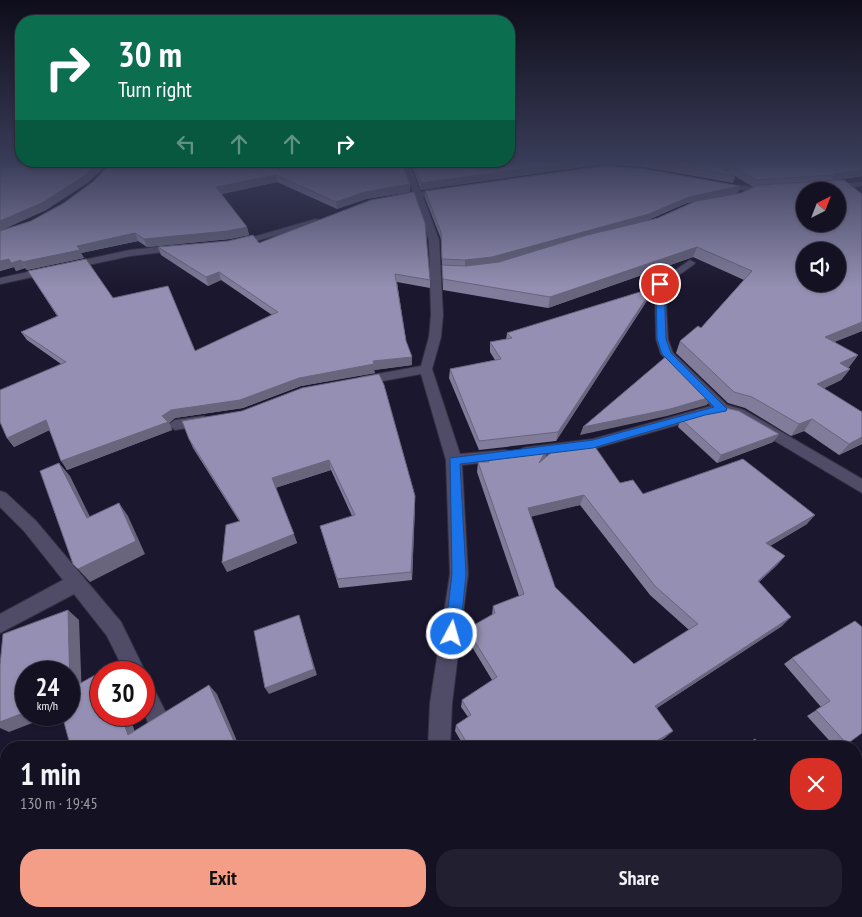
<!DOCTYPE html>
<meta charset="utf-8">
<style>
body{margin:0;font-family:"PT Sans Narrow",sans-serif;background:#211f30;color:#f1f3f6;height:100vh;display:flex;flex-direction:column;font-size:19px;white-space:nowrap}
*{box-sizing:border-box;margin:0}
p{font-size:16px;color:#9d9da6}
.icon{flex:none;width:28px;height:28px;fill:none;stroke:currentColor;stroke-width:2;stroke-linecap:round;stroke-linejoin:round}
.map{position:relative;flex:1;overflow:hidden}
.details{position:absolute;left:0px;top:741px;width:862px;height:176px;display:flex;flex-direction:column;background:#141123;border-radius:20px 20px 0 0;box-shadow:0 1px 4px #0004,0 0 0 1px #333141}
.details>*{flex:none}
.top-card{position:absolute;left:15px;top:15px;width:500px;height:152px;border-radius:20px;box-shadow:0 1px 4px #0004,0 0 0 1px #333141;background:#0b6e4f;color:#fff;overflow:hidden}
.needle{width:32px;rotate:42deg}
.buttons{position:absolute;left:796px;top:182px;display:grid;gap:10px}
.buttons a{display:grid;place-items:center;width:50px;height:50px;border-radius:50%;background:#141123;box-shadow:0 1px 4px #0004,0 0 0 1px #333141;font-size:25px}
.speed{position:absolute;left:15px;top:661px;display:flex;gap:10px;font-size:25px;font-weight:700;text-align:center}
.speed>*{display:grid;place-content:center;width:65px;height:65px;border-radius:50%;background:#141123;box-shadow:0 1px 4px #0004,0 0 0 1px #333141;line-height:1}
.speed small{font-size:12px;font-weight:400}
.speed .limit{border:8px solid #d22;background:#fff;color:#111}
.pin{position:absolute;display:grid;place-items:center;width:42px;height:42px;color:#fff;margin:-21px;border:2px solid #fff;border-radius:50%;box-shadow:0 1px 5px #0007}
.me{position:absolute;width:55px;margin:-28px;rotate:6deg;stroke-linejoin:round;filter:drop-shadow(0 0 4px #0008)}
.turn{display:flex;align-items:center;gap:18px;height:105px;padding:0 20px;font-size:22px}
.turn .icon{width:65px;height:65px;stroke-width:2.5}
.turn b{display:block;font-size:35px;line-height:42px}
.lanes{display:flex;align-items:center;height:48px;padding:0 20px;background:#0003;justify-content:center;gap:25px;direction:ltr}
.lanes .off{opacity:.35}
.round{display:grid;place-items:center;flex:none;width:52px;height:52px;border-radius:20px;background:#211f30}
.headline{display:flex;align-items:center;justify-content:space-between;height:85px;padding:0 20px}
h1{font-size:30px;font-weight:700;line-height:38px}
.cta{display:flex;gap:10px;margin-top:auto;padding:10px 20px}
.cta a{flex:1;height:58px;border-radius:20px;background:#f49e87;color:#111;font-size:20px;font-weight:700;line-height:58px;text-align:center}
.cta a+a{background:#211f30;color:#f1f3f6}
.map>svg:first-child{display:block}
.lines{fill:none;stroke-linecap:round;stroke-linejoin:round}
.street-casing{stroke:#343143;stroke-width:2}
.street{fill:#504c68;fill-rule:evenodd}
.wall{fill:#807c9a;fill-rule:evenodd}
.shaded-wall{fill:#68657d}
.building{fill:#9590b3;stroke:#68657d;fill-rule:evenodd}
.route{fill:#1a73e8;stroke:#114b97}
</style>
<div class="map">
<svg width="862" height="917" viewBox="0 0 862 917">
<rect width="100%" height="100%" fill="#1b172f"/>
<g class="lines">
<defs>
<g id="street">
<polygon points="401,161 408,161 421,192 444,190 448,192 423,197 439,240 443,315 441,337 432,369 460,454 505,450 510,451 512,455 510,459 505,460 462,465 468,574 452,703 450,748 428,748 430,703 450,574 446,460 421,374 361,385 355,381 361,377 421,366 429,337 431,315 429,240 415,198 395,200 391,198 413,193"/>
<polygon points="862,182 862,186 831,188 827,186 831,184"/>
<polygon points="719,184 768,188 772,190 768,192 716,188 715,186"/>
<polygon points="316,219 319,220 319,224 237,246 232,243"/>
<polygon points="177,245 180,246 180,250 130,256 0,284 0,278 130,250"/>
<polygon points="690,260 695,263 693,265 665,285 668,339 673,353 727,405 744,410 862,479 862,493 735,417 722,414 705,417 593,449 528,457 523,456 521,452 523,448 528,447 593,439 711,406 661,354 656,339 655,284"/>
<polygon points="204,416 211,421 209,424 175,430 168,425 175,420"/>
<polygon points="0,491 6,493 36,521 121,622 142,665 145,672 144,676 144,672 125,672 107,636 74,594 0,633 0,614 63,580 24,531 0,507"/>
<polygon points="144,679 151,683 167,715 164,723 156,726 148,723 144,713"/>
<polygon points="420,911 446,911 447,917 419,917"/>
<polygon points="655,911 689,911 687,917 652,917"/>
</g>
</defs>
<!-- street casing -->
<use href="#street" class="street-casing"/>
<!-- street -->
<use href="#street" class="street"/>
</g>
<!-- wall -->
<g class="wall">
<polygon points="0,160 21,161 110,161 87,183 46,210 1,230 31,221 64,203 94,181 113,161 410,184 410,192 366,199 337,209 277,182 221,194 247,227 249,235 230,239 147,247 138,241 81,253 84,258 27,270 25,268 16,271 14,267 0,271"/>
<polygon points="509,160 708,160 735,176 733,183 644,167 602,164 421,190 410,161 509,161"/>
<path d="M709,160H862V176L831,181L862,194V331L834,342L858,355L849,367L848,368L850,369L841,380L824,388L862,444L839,455L804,431L791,436L745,408L728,403L676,353L680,341L701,328L744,280L693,257L548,308L443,290L441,239L425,198V191L738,193L703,200L741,193L753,187ZM695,201L658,218L646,221L687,203Z"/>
<polygon points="259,243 430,280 430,288 397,282 406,341 412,357 412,365 374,370 375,373 301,386 243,408 175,418 169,423 172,430 67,470 49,430 14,447 7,438 61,364 27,340 21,332 57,316 28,271 113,298 195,351 272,315 221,280 208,286 161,255 158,247"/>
<polygon points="653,288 650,296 556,441 479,450 449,378 450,369 495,360 490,352 490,342 506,340 507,333"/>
<polygon points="242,411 415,496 415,505 412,580 339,588 320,526 352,516 331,470 275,488 297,543 227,572 239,521 193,448 189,439"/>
<polygon points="681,419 779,434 773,442 717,463 678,427"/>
<path d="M485,454L546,457L545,458L620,483L643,494L807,524L770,546L785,556L776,566L759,582L782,626L657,708L666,737L649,748H465L455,731L456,725L468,717L461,707L462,700L492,680L466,637L467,629L492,615L493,606L519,596L477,472L478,462H485ZM580,505L650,595L689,630L634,664L555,587L531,516Z"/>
<polygon points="862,627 847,744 839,748 836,748 807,716 821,707 784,664 792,658"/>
<polygon points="862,873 862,917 804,917 809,911 856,911 856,875"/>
<polygon points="626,911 640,911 628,914"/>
</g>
<!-- shaded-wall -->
<g class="shaded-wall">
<polygon points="588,160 603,160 602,164 421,190 421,183"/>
<polygon points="100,161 110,161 87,183 46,210 0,231 0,221"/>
<polygon points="862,170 862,176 831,181 834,175 833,174"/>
<polygon points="276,175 277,182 218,195 216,187"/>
<polygon points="410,184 410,192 366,199 337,209 336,202 365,192"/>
<polygon points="740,186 738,193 687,203 647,220 492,264 465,267 465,260 689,197"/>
<polygon points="247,227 249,235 230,239 147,247 144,239"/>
<polygon points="135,233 138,241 81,253 84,258 27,270 22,262 77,246"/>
<polygon points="697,247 693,257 548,308 550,297"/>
<polygon points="9,259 21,260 25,268 16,271 14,267 0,271 0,261"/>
<polygon points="219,272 221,280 208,286 206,277"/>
<polygon points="653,288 650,296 556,441 558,432"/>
<polygon points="862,322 862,331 817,349 825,337"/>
<polygon points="858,355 849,367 832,375 840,363"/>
<polygon points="412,357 412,365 374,370 375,373 301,386 243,408 175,418 169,423 172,430 67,470 61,461 171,410 299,378 373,361"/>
<polygon points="850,369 841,380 809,396 817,384"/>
<polygon points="711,397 707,405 667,416 580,435 583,427"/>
<polygon points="812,419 804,431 791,436 799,424"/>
<polygon points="46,420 52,429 14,447 7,438"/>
<polygon points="779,434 773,442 717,463 721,455"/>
<polygon points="862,437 862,444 839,455 849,444"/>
<polygon points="548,447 546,457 536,473 539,463"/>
<polygon points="329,460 331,470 275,488 272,478"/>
<polygon points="59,463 70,476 97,531 87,518"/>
<polygon points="584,495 580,505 526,518 528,508"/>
<polygon points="415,496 415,505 412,580 411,572"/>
<polygon points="119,503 128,516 145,554 90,582 78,569"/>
<polygon points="815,515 807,524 758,553 766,543"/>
<polygon points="294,534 297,543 227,572 222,563"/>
<polygon points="785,556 776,566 750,590 758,581"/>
<polygon points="68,610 79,620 82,698 70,689"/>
<polygon points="299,615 317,675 269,694 265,688"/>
<polygon points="791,617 782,626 649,713 655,706"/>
<polygon points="209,685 217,694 240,748 237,748"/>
<polygon points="26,712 26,715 53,715 9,732 0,728 0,722"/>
<polygon points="121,715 129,715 139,743 128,735"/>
<polygon points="673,731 666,737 649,748 645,748"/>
<polygon points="38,911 49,911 48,917 37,917"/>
<polygon points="262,911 269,911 270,917 263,917"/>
</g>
<!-- building -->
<g class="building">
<polygon points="0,160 21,160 21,161 100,161 84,176 42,203 0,221"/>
<polygon points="509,160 588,160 421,183 413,161 509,161"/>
<polygon points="634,160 708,160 735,176 646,160"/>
<polygon points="722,160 862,160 862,170 833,174 834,175 756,180"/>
<polygon points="113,161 401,161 410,184 365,192 336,202 276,175 216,187 247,227 228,231 144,239 135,233 77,246 80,250 22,262 21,260 11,263 9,259 0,261 0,231 31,221 64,203 94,181"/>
<polygon points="603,166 645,169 740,186 689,197 649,214 492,257 465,260 442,259 441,232 425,191"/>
<path d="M844,180L862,194V322L825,337L858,355L840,363L850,369L817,384L862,412V437L849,444L812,419L799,424L752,397L734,392L680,341L698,326L701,328L752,271L697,247L550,297L443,279L442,265L466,266L499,262L587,235L658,218L696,201L741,193L758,185ZM805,191H838V224H805ZM805,251H838V284H805Z"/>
<polygon points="414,192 425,223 430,280 395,274 406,341 412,357 373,361 374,364 299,378 240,400 171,410 162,416 168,422 61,461 46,420 7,438 0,422 0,390 66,362 21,332 58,316 28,271 86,259 113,298 168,286 195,351 278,312 219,272 206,277 158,247 228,241 253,235 259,243 371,200"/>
<polygon points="653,288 558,432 479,441 450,369 501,359 490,342 512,338 507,333"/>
<polygon points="669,354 711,397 670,409 583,427"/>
<polygon points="379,374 384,385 415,496 411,572 337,579 320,526 355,515 329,460 272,478 294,534 222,563 226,525 240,521 189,439 182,421 242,411 302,388"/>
<polygon points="726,408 739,411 779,434 721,455 681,419"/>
<path d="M591,441L620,483L633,480L643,494L743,459L815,515L766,543L785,556L758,581L791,617L655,706L673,731L645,748H518L516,744L511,748H470L456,725L471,715L462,700L497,677L467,629L495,613L493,606L524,594L478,462H489L485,454L548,447L539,463L560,445ZM584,495L655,586L698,624L634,664L555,587L528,508Z"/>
<polygon points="59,463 87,518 119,503 136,541 78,569 73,564 40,471"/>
<polygon points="68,610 70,689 106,669 107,672 101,672 101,715 121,715 128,735 209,685 237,748 71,748 62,715 69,715 69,672 26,672 26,712 0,722 0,665 3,634"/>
<polygon points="299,615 314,669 265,688 254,631"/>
<polygon points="855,621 862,627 862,733 847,744 816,710 830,701 792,658"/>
<polygon points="755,739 762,748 741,748"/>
<polygon points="862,876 862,917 823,917 828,911 856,911 856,882"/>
<polygon points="6,885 6,911 38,911 37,917 0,917 0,886"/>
<polygon points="86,911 262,911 263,917 76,917"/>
</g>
<!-- sky -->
<linearGradient id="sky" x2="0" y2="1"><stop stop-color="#0f0d1a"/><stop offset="0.56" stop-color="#393c58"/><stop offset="1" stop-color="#393c58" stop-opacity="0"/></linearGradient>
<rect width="862" height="288" fill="url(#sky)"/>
<!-- route -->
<polygon class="route" points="660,282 664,284 666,339 671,353 727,409 726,411 705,415 593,448 460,464 466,574 460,634 458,639 452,641 447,639 445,634 452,574 450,458 593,440 714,407 662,354 657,339 656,284"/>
</svg>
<div class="buttons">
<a><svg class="needle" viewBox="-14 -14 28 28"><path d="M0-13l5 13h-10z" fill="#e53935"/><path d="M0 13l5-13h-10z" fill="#9d9da6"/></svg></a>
<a><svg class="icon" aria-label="sound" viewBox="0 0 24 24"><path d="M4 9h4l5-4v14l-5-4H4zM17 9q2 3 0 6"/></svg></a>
</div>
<div class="speed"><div>24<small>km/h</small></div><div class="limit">30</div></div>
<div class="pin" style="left:660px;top:284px;background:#d93025"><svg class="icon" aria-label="arrive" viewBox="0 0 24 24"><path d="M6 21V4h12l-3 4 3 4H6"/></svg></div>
<svg class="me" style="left:452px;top:634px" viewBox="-20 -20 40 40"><circle r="17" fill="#1a73e8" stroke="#fff" stroke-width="3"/><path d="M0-11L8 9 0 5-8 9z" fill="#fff"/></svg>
<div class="top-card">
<div class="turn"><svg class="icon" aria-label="right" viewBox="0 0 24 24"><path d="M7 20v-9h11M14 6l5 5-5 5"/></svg><div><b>30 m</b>Turn right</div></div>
<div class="lanes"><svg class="icon off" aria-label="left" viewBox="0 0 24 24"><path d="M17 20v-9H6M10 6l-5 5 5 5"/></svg><svg class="icon off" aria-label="ahead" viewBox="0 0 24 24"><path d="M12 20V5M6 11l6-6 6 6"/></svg><svg class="icon off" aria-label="ahead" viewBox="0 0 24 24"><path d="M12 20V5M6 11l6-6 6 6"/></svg><svg class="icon" aria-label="right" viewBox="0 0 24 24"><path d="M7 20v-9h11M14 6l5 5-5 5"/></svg></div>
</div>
<section class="details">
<div class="headline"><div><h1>1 min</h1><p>130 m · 19:45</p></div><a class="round" style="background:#d93025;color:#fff"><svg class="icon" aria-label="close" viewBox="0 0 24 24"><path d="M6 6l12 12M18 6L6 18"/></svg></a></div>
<div class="cta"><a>Exit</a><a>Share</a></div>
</section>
</div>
